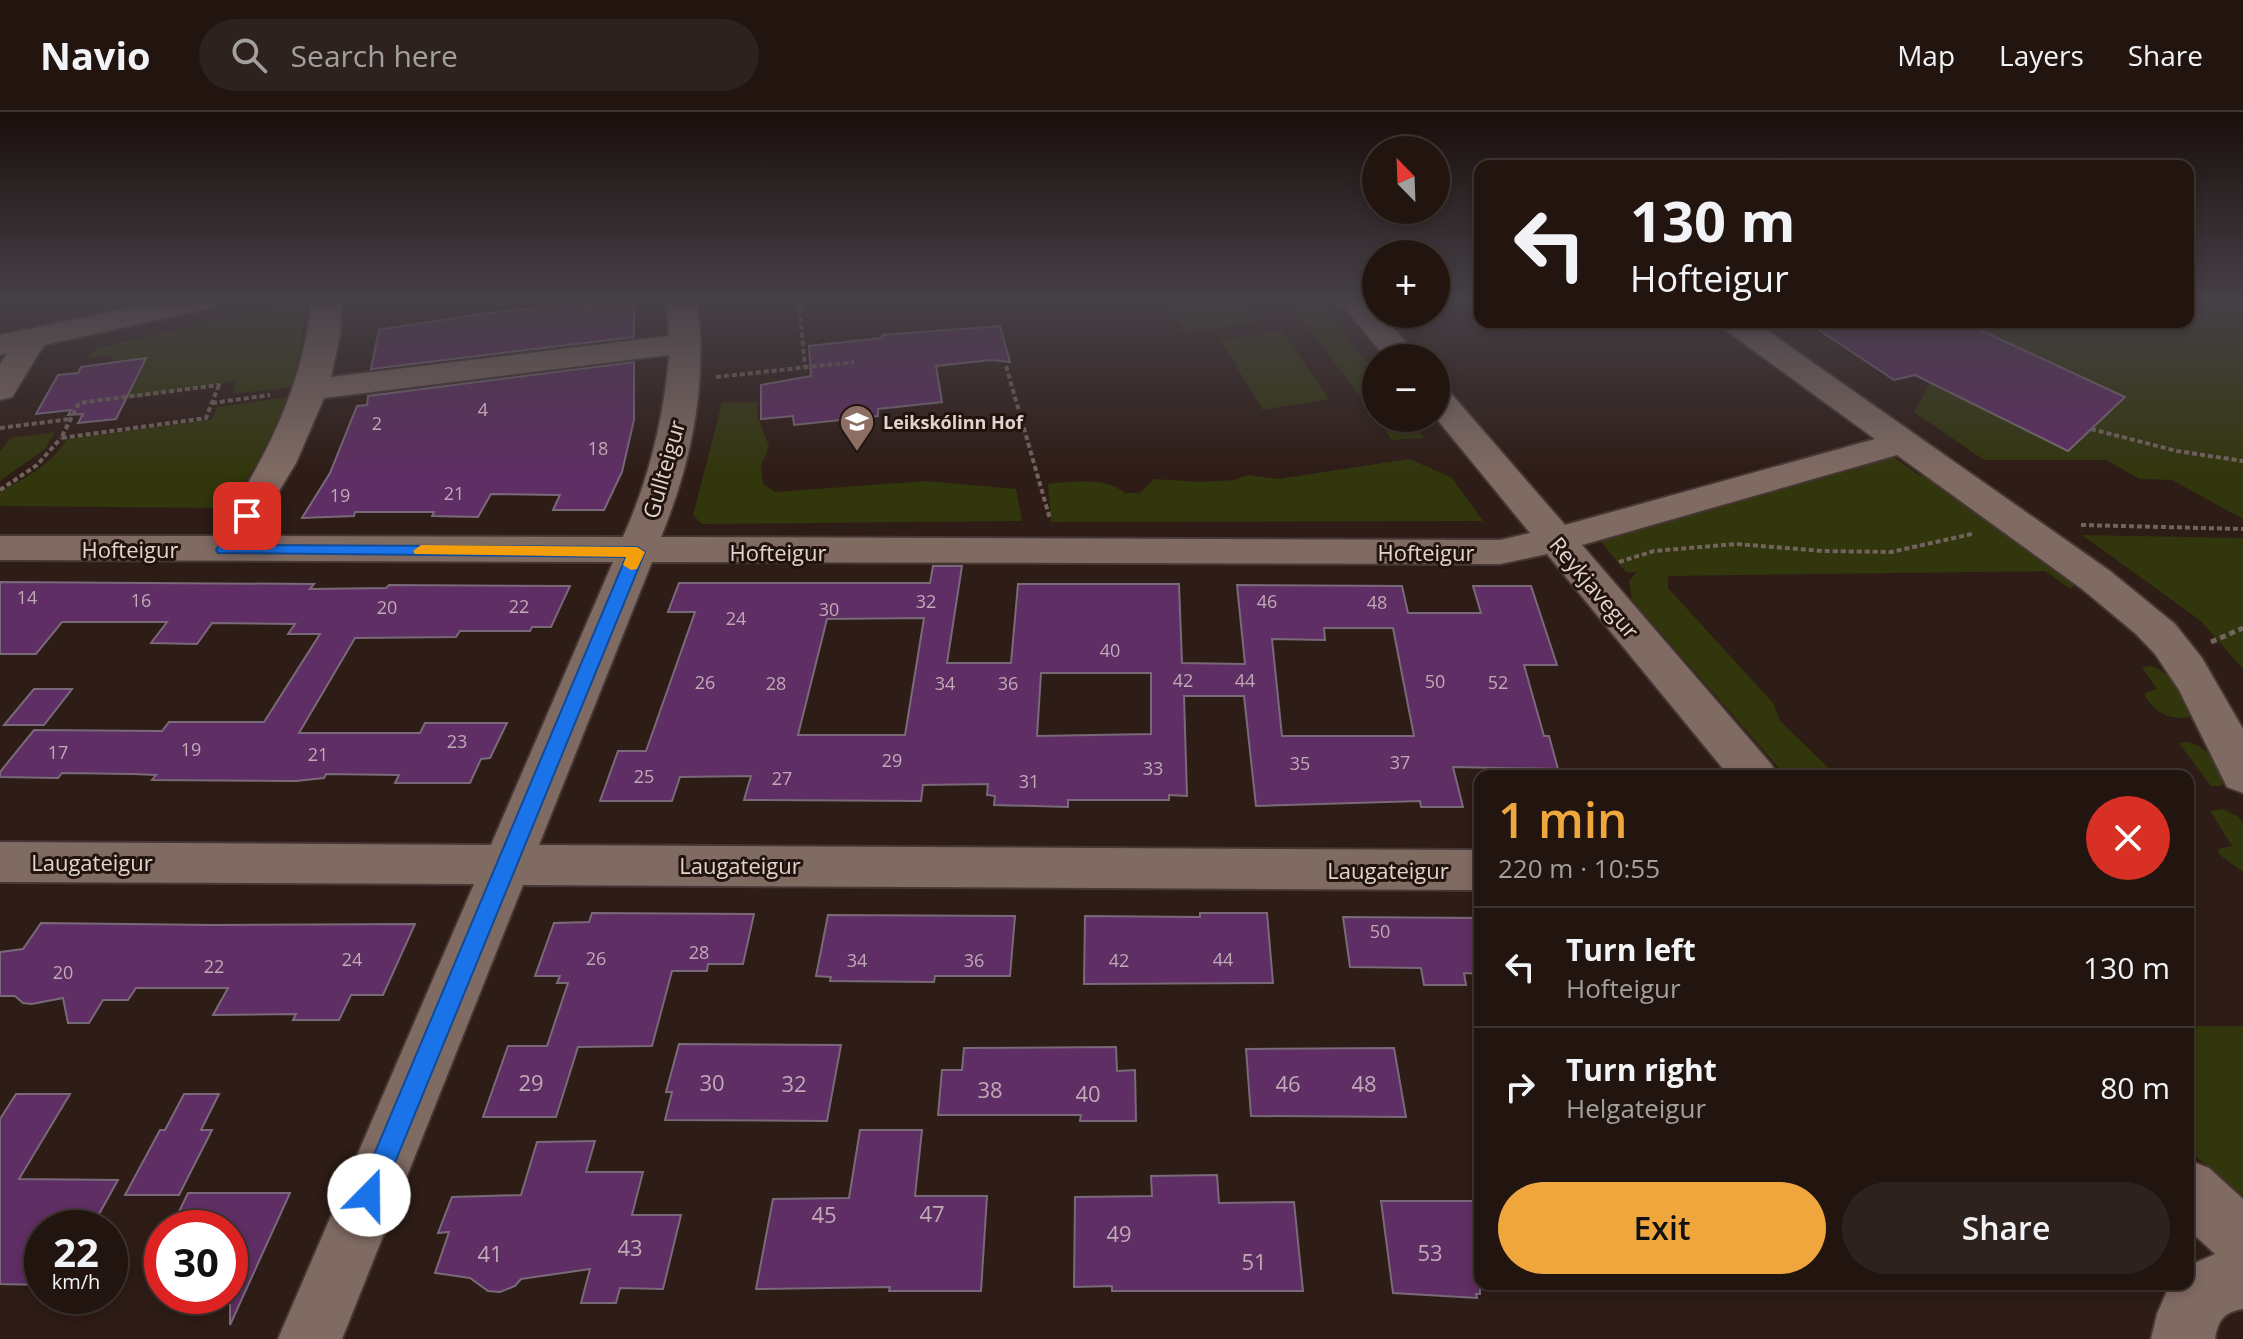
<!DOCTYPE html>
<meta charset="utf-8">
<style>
body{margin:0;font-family:"Open Sans",sans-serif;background:#2e221e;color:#f1f3f6;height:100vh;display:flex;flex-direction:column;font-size:30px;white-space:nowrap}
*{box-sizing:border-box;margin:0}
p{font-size:26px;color:#a29f9f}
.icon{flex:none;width:44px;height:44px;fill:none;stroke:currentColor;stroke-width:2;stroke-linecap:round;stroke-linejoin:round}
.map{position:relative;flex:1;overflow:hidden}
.side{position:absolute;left:1474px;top:658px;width:720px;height:520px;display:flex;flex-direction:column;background:#221510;border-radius:16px;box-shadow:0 4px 12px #0003,0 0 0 2px #3f3430}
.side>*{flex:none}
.top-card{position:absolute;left:1474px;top:48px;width:720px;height:168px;border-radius:16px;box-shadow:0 4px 12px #0003,0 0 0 2px #3f3430;background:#221510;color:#f1f3f6;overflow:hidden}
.needle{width:52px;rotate:337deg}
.controls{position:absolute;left:1362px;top:24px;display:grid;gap:16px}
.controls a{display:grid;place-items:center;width:88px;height:88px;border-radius:50%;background:#221510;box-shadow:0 4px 12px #0003,0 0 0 2px #3f3430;font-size:40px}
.speed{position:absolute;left:24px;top:1098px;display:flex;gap:16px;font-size:40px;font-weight:700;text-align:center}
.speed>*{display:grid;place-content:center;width:104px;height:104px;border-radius:50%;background:#221510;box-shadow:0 4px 12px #0003,0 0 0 2px #3f3430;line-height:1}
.speed small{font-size:20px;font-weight:400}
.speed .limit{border:12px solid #d22;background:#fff;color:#111}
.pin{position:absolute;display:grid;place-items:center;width:68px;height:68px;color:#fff;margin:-34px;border-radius:16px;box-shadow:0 4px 12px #0006}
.me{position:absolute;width:88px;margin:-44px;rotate:22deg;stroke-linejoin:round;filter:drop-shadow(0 0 6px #0008)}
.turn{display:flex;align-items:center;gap:28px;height:168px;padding:0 24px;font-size:36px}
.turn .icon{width:104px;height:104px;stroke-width:2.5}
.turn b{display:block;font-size:56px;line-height:68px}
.round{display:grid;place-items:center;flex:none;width:84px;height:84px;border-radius:42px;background:#2e221e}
.headline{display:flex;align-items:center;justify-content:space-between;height:136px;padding:0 24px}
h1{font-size:48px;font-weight:600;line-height:60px;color:#efa73d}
.button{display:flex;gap:16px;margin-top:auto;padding:16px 24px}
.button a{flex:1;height:92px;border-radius:48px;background:#efa73d;color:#111;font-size:32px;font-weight:600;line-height:92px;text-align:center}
.button a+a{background:#2e221e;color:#f1f3f6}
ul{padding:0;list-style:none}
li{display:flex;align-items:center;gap:24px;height:120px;padding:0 24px;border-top:2px solid #3f3430}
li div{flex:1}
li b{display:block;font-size:30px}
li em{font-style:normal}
header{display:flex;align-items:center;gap:48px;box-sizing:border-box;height:112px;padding:0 40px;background:#221510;border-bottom:2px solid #3f3430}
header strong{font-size:38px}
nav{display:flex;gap:44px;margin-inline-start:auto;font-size:28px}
.search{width:560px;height:72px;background:#2e221e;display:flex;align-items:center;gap:20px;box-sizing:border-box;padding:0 28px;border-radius:44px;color:#a29f9f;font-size:30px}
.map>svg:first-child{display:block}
.green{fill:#32360d}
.building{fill:#5f2e64;stroke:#796a7a;stroke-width:2;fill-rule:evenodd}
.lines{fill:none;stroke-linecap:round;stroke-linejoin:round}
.minor-casing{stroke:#463734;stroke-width:4}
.path-far1{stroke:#72635e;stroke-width:4;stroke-dasharray:5 3;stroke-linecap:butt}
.path{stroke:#72635e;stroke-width:5;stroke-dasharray:6 4;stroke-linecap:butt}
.minor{fill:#806b63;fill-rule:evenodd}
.route{fill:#1a73e8;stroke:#114b97;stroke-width:2}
.slow{fill:#f59e0b}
.labels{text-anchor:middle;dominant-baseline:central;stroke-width:6;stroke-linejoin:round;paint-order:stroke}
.number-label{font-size:18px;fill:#c0aab5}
.far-poi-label{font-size:18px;font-weight:bold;fill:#e0d4d0;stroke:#23130d;text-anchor:start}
.street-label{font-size:22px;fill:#e0d4d0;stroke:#23130d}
.near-number-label{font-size:22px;fill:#c0aab5}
</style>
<header>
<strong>Navio</strong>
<div class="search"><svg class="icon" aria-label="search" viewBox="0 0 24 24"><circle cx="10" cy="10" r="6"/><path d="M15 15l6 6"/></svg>Search here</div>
<nav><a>Map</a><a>Layers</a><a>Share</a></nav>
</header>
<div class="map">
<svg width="2243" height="1227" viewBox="0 0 2243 1227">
<rect width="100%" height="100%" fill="#2e1c16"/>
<!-- green -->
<g class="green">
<polygon points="1165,189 1242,189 1256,211 1184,221"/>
<polygon points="1289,189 1319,189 1376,263 1376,306"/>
<polygon points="2188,189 2243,189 2243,407 2172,368 2140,367 2106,348 1984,348 1914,300 1930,271 1915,263 1893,268 1807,210 2188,210"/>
<polygon points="293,192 303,196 301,235 292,275 232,282 236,269 126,287 146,247 110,251 114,243 86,246 97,236"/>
<polygon points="1282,219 1329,287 1263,298 1220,228"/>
<path d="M288,285C274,316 249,378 220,396L0,394V380C25,366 52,352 67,327L212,307L217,295Z"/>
<polygon points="758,290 757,303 769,334 761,354 763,372 775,380 927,369 1016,377 1022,409 702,412 693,403 722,291"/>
<polygon points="1376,306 1409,306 1424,326 1392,328"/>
<polygon points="55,320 45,337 0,369 0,340 10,326"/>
<path d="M1886,340L1919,363H1926L2024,437C2043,437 2062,458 2074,472L2071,477L2045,459L1668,464V476L1773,591L1780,609L1837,664H1786L1632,488L1629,469L1637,460H1626L1595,423Z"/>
<path d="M1409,347L1451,365L1483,409L1051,410L1048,372C1071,369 1107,365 1125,381H1140L1154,367L1200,370L1234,368L1248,363L1278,367Z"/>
<polygon points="2082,423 2243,426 2243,557 2201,509"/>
<path d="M2151,554C2175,562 2182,583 2192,604C2173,611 2151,599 2144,581L2157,577L2142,555Z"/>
<path d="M2186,630C2208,633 2213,648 2223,667L2221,674H2211L2179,631Z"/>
<polygon points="2223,697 2239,705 2243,712 2243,760 2220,743 2218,737 2232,734 2210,699"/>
<polygon points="2188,914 2243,914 2243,1084 2188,1038"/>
</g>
<!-- building -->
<g class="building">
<polygon points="589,190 588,196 634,190 634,225 371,257 379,218 473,203"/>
<polygon points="1807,210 1963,210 2125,285 2068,339 1915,263 1894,268"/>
<polygon points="1000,214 1010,250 991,248 936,254 942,290 878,297 878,304 794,313 793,304 761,307 761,273 811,264 809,234 882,226 882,223"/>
<polygon points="146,246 116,307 78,311 83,302 68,303 71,298 36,302 58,263 78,261 81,255"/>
<polygon points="634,250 634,308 622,360 604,398 553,398 560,383 491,382 478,405 432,404 434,400 355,400 354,404 302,406 330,361 357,294 367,293 368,284"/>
<path d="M933,454H962L947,551H1011L1018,472H1179L1182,551L1245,552L1237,473L1402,474L1408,501H1481L1473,474H1531L1557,553H1524L1544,624H1549L1558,657L1453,655L1463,695H1421L1420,689L1256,694L1244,584H1184L1187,684L1169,683V688H1068V695L994,693L995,684L987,683L988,672L923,673L921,689L744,688L751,664L680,665L672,689H600L618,639H646L695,500H668L679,471H930ZM924,506L905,623H798L827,507ZM1324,516H1393L1414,624H1282L1272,527L1325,528ZM1041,561H1151V622L1037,624Z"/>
<polygon points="0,470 314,472 310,477 386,476 389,473 570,474 551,515 532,515 530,519 460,519 456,525 355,526 299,621 420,621 425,611 507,611 490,646 481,647 470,671 395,671 399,663 326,662 324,666 296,669 152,668 156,663 133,662 62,661 58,666 0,665 0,660 34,618 162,619 169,610 264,610 320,522 288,522 295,512 212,511 197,532 151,531 167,510 62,510 36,542 0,542"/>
<polygon points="34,577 72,577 44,613 4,613"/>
<polygon points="592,801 754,802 743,852 708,852 707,859 672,859 652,934 578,935 556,1005 483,1005 508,934 547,934 568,871 557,871 560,864 535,864 554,811 589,810"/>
<polygon points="1200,801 1267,801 1273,871 1084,872 1085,804 1200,805"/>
<polygon points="828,803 1015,804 1010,864 935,864 934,870 830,869 831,865 816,864"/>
<polygon points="1343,805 1480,806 1480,862 1464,861 1466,873 1424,873 1421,856 1350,855"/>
<polygon points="41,811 214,813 415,812 383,883 351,883 339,908 293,908 296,902 213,903 228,876 136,876 128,888 103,888 89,911 68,911 63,886 32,892 23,891 15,884 0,884 0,840 23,837"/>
<polygon points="679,932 841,933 827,1009 665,1008 672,980 666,980"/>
<polygon points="1116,935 1117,959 1135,958 1136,1009 1080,1009 1081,1003 938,1003 942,958 962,958 964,936"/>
<polygon points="1394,936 1406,1005 1251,1004 1246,937"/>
<polygon points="16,982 70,982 19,1067 118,1068 94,1111 87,1111 84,1116 42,1116 42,1173 0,1172 0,1007"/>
<polygon points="184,982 219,982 201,1018 212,1018 179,1083 125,1083 160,1018 165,1018"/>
<polygon points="860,1018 922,1018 915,1084 987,1084 981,1179 889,1179 890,1175 756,1177 773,1087 849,1086"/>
<polygon points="595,1029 586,1060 643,1060 632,1103 681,1103 663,1177 620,1176 616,1191 581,1191 590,1157 521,1167 515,1174 500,1180 488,1179 470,1166 435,1161 449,1120 438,1121 452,1085 521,1083 537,1030"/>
<polygon points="1217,1063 1219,1091 1294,1090 1303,1179 1112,1179 1112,1174 1074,1175 1075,1085 1152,1084 1151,1064"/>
<polygon points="188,1081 290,1081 230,1213 230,1116 171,1116"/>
<polygon points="1381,1089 1480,1089 1480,1182 1476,1182 1477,1186 1393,1181"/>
</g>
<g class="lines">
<defs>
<g id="minor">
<polygon points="162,189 219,189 215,195 44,233 12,285 0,288 0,252 7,241 0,243 0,223"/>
<path d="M312,189H342L340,223L331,265L669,224L667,189H697C708,269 692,350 661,425L1500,428L1530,421L1436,306V275L1448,278L1565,413L1875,327L1724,217L1719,210H1755L2110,459L2175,512L2202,546L2243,617V681L2227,675L2179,578L2155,542L2136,522L2082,477L1897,343L1582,433L1771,652L1778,664H1729L1547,442L1500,452L652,450L539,733L1480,738V778L523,773L342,1227H278L474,772L0,770V730L491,733L613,450L0,448V424H214C264,351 302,278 312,189ZM669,243C664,306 649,367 623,425L252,424L296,351L324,286Z"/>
<polygon points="1339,189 1370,189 1376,195 1376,202 1382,202 1419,246 1386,246"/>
<path d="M2188,1048L2209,1056L2243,1087V1197C2224,1200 2218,1208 2215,1227H2151L2157,1202L2170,1172H2188V1154L2215,1142L2188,1117Z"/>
</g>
</defs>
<!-- minor casing -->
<use href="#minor" class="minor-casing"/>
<!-- path-far1 -->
<g class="path-far1">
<polyline points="799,189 805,256"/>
<polyline points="1006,254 1050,407"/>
<polyline points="716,265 854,250"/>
<polygon points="219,273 206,306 61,326 79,291"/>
<polyline points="212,291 270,283"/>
<polyline points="0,316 70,307"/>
<polyline points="2091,317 2177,339 2243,349"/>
<polyline points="0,378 37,353 61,326"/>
<polyline points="2081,413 2243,417"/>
<polyline points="1619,450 1654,439 1736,432 1823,439 1891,440 1972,422"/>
</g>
<!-- path -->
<polyline class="path" points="2211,530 2243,516"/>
<!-- minor -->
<use href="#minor" class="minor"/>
</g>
<!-- sky -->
<linearGradient id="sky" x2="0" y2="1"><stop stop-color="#190f0c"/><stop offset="0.52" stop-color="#464047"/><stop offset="1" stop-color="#464047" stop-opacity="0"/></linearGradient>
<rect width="2243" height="361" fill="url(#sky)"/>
<!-- route -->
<polygon class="route" points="247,399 255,404 236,433 637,435 645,440 378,1092 369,1095 361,1092 357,1083 626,445 218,441 216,438 242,400"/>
<!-- slow -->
<polygon class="slow" points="421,433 637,435 645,440 637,457 631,458 623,453 626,445 415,442 413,439"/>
<!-- icons -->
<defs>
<symbol id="school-pin" viewBox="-11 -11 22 30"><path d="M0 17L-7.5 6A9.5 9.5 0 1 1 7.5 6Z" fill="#8d6e63" stroke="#23130d"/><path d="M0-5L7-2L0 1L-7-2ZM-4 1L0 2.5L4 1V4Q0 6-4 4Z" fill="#fff"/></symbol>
</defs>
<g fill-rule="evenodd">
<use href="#school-pin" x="837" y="290" width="40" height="54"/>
</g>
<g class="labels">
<!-- number labels -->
<g class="number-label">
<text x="483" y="297">4</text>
<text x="377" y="311">2</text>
<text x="598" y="336">18</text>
<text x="454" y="381">21</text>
<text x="340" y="383">19</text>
<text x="27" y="485">14</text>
<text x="141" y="488">16</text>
<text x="926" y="489">32</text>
<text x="1267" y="489">46</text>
<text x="1377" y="490">48</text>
<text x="519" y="494">22</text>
<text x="387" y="495">20</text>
<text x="829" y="497">30</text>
<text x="736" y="506">24</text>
<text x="1110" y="538">40</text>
<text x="1183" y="568">42</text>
<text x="1245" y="568">44</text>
<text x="1435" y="569">50</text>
<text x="705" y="570">26</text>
<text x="1498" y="570">52</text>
<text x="776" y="571">28</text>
<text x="945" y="571">34</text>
<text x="1008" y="571">36</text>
<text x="457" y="629">23</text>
<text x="191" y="637">19</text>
<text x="58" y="640">17</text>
<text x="318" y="642">21</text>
<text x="892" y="648">29</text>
<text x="1400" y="650">37</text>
<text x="1300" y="651">35</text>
<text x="1153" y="656">33</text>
<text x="644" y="664">25</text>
<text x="782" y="666">27</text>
<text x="1029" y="669">31</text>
<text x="1380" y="819">50</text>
<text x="699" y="840">28</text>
<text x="596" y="846">26</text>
<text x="352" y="847">24</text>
<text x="1223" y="847">44</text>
<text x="857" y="848">34</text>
<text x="974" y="848">36</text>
<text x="1119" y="848">42</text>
<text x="214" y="854">22</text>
<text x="63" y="860">20</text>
</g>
<!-- far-poi labels -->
<g class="far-poi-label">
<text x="883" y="310">Leikskólinn Hof</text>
</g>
<!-- street labels -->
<g class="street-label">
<text transform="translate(663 357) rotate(-74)">Gullteigur</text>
<text x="130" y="437">Hofteigur</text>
<text x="778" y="440">Hofteigur</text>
<text x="1426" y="440">Hofteigur</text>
<text transform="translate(1595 475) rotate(50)">Reykjavegur</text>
<text x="92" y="750">Laugateigur</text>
<text x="740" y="753">Laugateigur</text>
<text x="1388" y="758">Laugateigur</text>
</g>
<!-- near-number labels -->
<g class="near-number-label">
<text x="531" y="970">29</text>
<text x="712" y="970">30</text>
<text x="794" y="971">32</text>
<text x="1288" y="971">46</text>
<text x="1364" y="971">48</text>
<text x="990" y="977">38</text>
<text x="1088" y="981">40</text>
<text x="932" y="1101">47</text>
<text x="824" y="1102">45</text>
<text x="1119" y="1121">49</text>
<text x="630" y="1135">43</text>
<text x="1430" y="1140">53</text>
<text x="490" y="1141">41</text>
<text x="1254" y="1149">51</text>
</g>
</g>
</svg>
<div class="controls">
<a><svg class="needle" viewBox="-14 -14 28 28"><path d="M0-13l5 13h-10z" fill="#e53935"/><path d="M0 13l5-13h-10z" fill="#a29f9f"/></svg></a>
<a>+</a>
<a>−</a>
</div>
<div class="speed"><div>22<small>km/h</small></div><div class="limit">30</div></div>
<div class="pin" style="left:247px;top:404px;background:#d93025"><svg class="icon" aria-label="arrive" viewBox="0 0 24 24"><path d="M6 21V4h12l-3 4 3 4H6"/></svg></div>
<svg class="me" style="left:369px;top:1083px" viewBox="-20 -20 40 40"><circle r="19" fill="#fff"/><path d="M0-13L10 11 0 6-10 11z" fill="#1a73e8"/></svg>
<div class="top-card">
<div class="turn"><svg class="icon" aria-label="left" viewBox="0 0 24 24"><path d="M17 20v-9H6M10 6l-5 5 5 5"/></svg><div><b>130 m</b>Hofteigur</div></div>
</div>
<section class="side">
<div class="headline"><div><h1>1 min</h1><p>220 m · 10:55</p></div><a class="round" style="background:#d93025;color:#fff"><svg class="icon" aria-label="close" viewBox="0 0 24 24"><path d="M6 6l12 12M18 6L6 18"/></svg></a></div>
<ul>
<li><svg class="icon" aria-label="left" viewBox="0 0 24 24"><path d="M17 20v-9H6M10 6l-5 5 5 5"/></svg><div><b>Turn left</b><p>Hofteigur</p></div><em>130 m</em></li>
<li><svg class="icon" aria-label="right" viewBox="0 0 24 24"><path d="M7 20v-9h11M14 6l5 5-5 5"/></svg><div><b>Turn right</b><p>Helgateigur</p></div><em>80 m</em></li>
</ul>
<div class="button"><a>Exit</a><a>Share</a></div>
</section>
</div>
